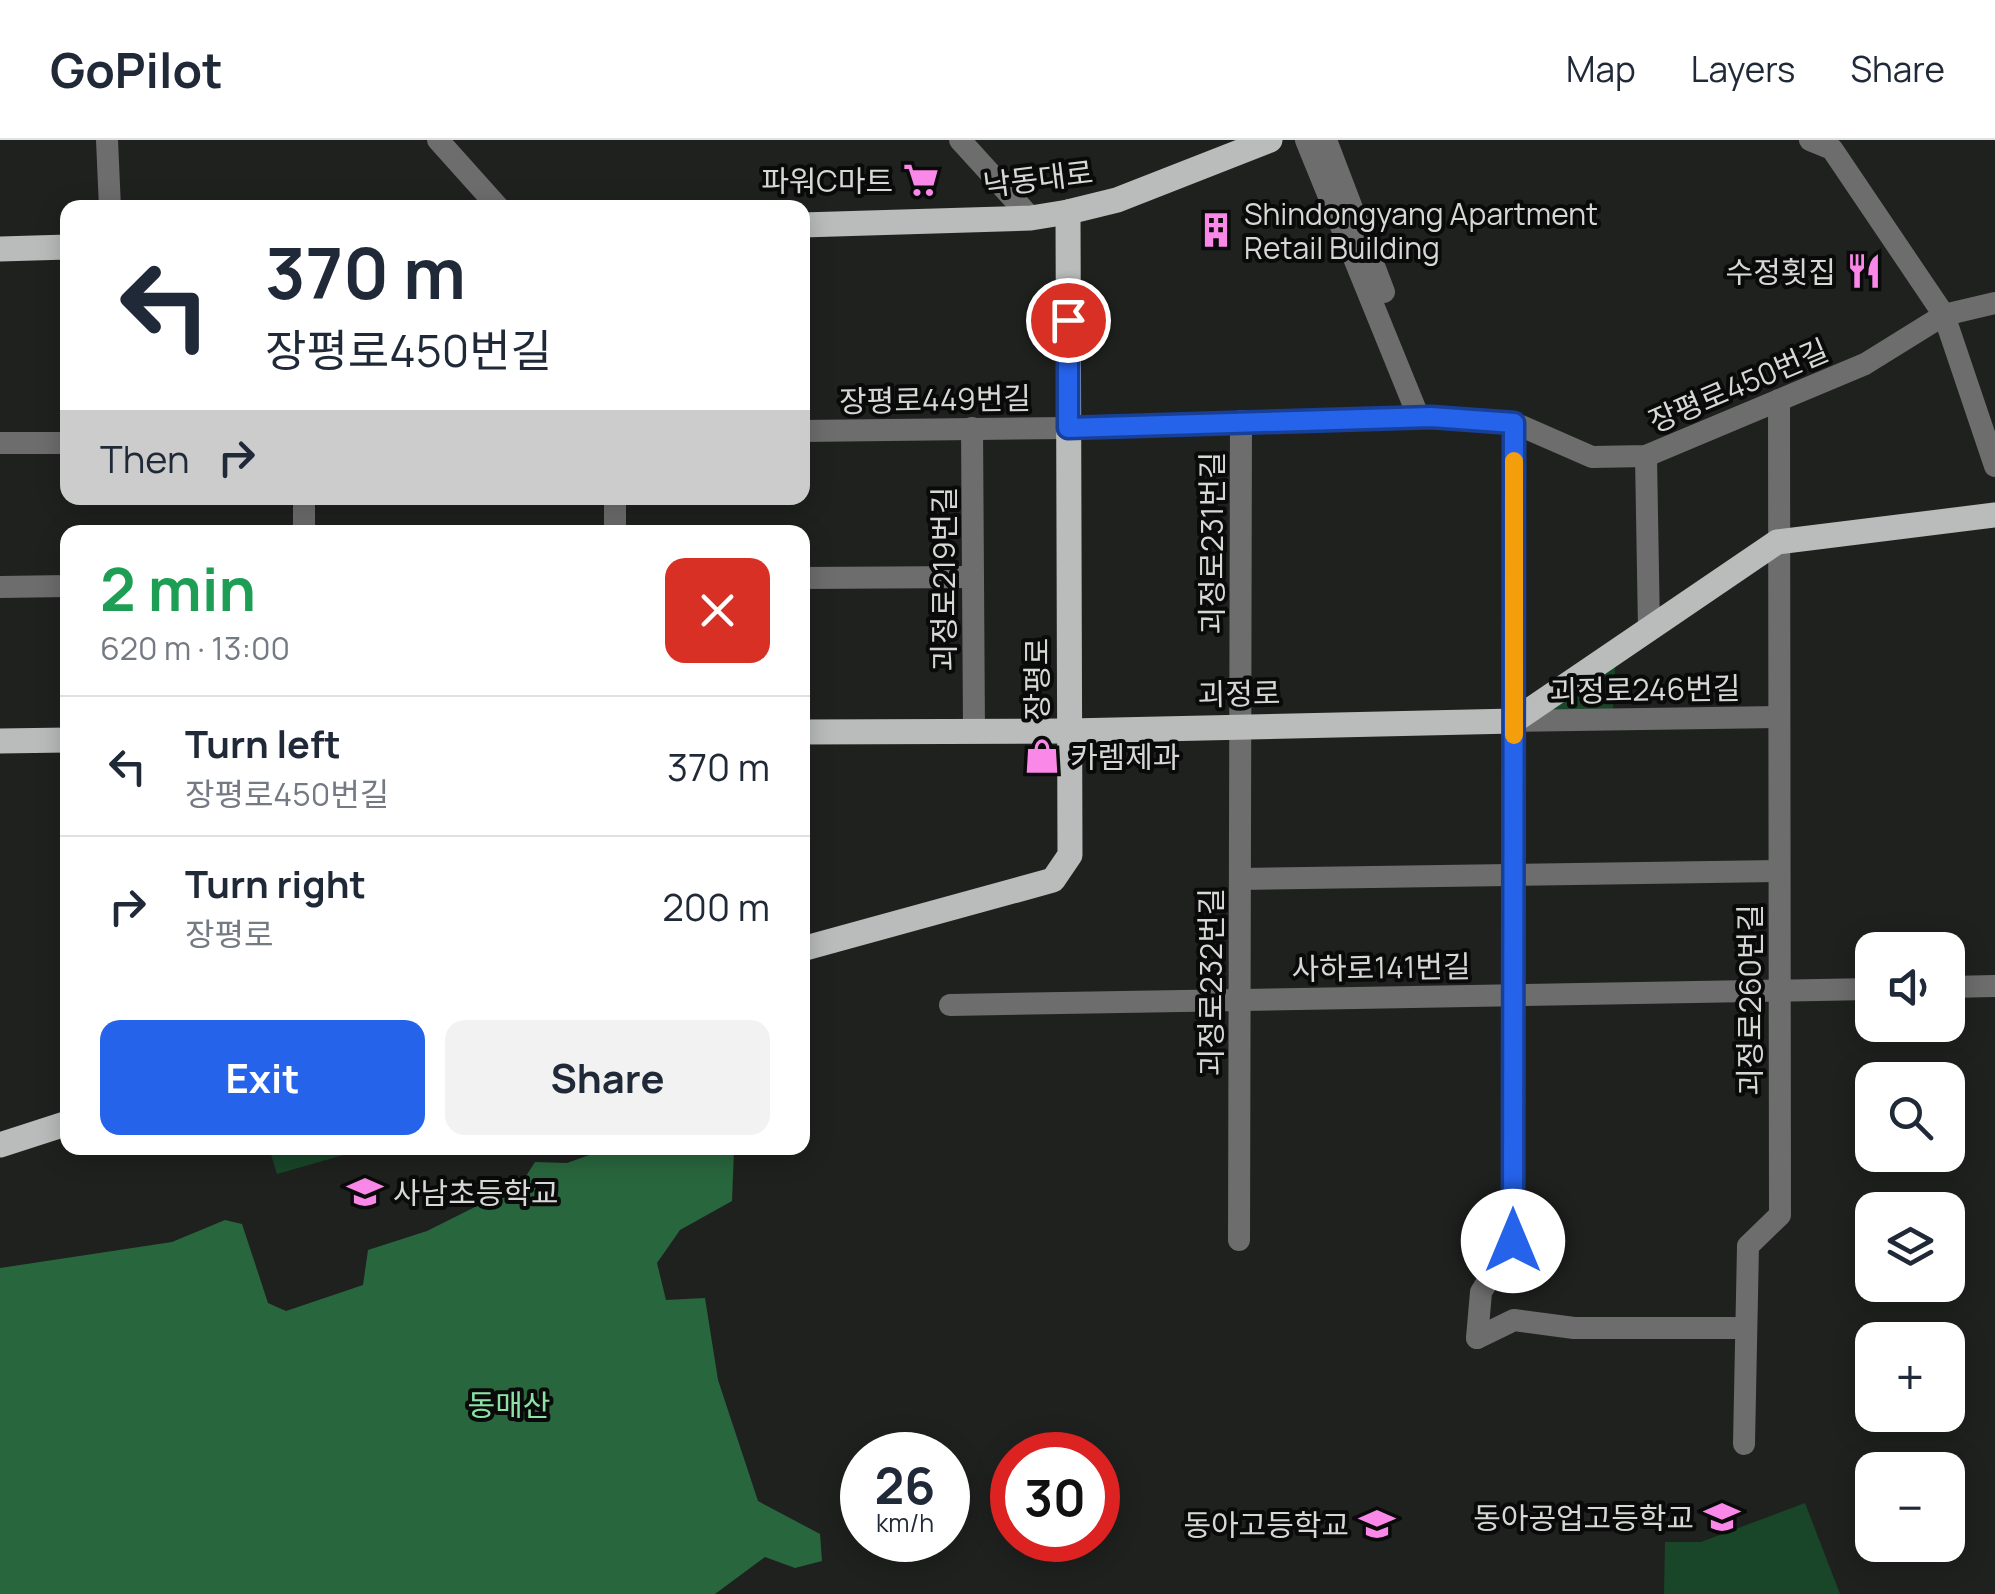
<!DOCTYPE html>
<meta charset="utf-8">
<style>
body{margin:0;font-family:Manrope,"Noto Sans KR",sans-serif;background:#f2f2f3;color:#1f2937;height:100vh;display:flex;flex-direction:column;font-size:38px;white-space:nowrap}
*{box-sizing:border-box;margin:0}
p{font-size:32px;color:#747a83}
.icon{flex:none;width:55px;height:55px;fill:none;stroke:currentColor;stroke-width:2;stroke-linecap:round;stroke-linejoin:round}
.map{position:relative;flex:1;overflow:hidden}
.side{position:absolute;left:60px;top:385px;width:750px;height:630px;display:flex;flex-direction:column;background:#fff;border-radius:20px;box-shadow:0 5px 25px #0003}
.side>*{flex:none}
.guide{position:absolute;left:60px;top:60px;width:750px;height:305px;border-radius:20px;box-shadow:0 5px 25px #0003;background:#fff;color:#1f2937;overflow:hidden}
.tools{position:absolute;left:1855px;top:792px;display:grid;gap:20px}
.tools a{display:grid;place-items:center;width:110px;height:110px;border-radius:20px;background:#fff;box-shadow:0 5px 25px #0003;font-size:50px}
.speed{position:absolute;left:840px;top:1292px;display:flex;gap:20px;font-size:50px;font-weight:700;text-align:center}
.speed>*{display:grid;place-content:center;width:130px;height:130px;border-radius:50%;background:#fff;box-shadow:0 5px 25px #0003;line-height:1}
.speed small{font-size:25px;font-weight:400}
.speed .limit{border:15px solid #d22;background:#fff;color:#111}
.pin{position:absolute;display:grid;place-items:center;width:85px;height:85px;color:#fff;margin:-42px;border:5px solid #fff;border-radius:50%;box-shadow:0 2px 10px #0007}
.me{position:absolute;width:110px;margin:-55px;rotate:0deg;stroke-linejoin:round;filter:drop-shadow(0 0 8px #0008)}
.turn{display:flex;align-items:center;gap:35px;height:210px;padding:0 40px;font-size:45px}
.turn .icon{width:130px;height:130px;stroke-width:2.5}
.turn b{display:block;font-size:70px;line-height:85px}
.then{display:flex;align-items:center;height:95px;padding:0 40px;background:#0003;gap:20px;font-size:38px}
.round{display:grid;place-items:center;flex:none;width:105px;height:105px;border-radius:20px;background:#f2f2f3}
.overview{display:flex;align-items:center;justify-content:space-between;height:170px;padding:0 40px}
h1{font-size:60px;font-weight:700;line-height:75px;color:#1e9e55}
.cta{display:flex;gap:20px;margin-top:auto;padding:20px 40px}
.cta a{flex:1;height:115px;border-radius:20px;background:#2563eb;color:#fff;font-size:40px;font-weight:700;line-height:115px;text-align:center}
.cta a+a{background:#f2f2f3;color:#1f2937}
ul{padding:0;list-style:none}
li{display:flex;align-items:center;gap:30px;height:140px;padding:0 40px;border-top:2px solid #e0e1e3}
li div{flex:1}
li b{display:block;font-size:38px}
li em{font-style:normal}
header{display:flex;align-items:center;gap:60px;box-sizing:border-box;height:140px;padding:0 50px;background:#fff;border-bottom:2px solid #e0e1e3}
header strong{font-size:48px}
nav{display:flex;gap:55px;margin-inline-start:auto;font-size:35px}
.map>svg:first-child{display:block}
.green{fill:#194629}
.forest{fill:#28663d}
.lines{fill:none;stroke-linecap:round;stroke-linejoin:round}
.minor{stroke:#6c6d6c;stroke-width:22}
.major{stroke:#b9bcba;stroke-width:25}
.route-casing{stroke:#184099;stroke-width:25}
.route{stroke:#2563eb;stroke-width:18}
.slow{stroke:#f59e0b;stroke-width:18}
.labels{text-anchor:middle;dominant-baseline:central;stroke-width:8;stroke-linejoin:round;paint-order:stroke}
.street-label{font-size:30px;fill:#d6d8d6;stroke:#090a09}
.poi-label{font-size:30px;fill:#d6d8d6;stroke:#090a09;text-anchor:end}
.park-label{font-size:30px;fill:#8be3a5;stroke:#090a09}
</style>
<header>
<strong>GoPilot</strong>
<nav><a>Map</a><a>Layers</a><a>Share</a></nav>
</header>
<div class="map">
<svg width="1995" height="1454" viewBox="0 0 1995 1454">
<rect width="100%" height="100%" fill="#1f211f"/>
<!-- green -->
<g class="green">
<polygon points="1616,509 1613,569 1524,569"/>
<polygon points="269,1008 368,1008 277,1034"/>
<polygon points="1805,1363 1840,1454 1664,1454 1665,1402 1701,1402"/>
</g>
<!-- forest -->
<polygon class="forest" points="609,1008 734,1010 732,1061 680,1090 657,1123 666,1160 705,1158 718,1240 758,1361 820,1394 822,1421 795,1428 765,1417 715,1454 0,1454 0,1128 172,1102 225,1080 242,1084 268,1163 286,1171 363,1145 368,1110 427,1091 521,1044 535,1022 567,1023"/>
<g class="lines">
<!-- minor -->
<g class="minor">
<polyline points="107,0 110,68"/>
<polyline points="438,0 499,68"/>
<polyline points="960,0 1031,78"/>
<polyline points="1306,0 1419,278"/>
<polyline points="1326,0 1384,152"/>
<polyline points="1810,0 1832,9 1944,175 1995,326"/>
<polyline points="972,288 974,589"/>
<polyline points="802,291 1068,288 1431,277 1514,283 1592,317 1646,316 1865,224 1944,175 1995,163"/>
<polyline points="0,303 68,303"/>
<polyline points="1646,316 1649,489"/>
<polyline points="304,358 304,392"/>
<polyline points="615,358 615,392"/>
<polyline points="802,438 973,437"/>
<polyline points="0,447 68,446"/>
<polyline points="1514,581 1778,577"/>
<polyline points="1240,739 1778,731"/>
<polyline points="1948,847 1995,846"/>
<polyline points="950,865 1872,849"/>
<polyline points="1239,1100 1241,281"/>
<polyline points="1477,1198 1481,1152 1513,1101 1514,283"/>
<polyline points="1477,1198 1514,1180 1574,1188 1746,1188"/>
<polyline points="1744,1304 1748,1106 1780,1075 1779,260"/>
</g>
<!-- major -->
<g class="major">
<polyline points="802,85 1031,78 1068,72 1117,60 1270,0"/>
<polyline points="0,109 68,107"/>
<polyline points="802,592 1069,591 1514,581 1777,402 1995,375"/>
<polyline points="0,601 68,600"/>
<polyline points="802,809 1053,740 1070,715 1068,72"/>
<polyline points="0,1005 68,983"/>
</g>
</g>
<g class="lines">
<defs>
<polyline id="route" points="1068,180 1068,288 1431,277 1514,283 1513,1101"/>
</defs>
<!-- route casing -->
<use href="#route" class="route-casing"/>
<!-- route -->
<use href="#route" class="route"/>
<!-- slow -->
<polyline class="slow" points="1514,595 1514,321"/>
</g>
<!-- icons -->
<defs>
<symbol id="supermarket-bare" viewBox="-9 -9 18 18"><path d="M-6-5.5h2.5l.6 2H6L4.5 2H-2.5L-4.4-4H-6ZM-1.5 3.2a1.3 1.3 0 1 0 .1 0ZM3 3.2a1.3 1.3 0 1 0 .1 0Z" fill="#f988e9" stroke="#090a09" stroke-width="2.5" paint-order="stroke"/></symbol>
<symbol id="building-bare" viewBox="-9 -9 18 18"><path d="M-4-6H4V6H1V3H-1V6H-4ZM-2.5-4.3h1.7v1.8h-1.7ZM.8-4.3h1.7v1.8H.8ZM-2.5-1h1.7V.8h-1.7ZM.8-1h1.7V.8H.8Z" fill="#f988e9" stroke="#090a09" stroke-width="2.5" paint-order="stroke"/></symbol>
<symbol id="restaurant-bare" viewBox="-9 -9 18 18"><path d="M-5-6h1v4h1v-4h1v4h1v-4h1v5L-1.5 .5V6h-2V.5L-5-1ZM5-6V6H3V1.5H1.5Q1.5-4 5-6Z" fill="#f988e9" stroke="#090a09" stroke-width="2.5" paint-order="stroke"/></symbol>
<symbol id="shop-bare" viewBox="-9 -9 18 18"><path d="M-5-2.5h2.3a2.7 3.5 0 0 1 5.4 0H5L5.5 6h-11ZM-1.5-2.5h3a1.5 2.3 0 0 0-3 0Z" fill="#f988e9" stroke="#090a09" stroke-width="2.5" paint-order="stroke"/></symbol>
<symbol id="school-bare" viewBox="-9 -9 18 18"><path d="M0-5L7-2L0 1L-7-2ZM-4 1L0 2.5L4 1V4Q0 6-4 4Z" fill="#f988e9" stroke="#090a09" stroke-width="2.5" paint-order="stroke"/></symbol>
</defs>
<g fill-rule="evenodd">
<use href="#supermarket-bare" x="896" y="15" width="50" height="50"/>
<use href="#building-bare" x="1191" y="65" width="50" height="50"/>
<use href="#restaurant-bare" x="1839" y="106" width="50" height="50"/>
<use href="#shop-bare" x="1017" y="591" width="50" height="50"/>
<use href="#school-bare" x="340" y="1027" width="50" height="50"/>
<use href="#school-bare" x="1697" y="1352" width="50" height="50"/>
<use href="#school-bare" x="1352" y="1359" width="50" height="50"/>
</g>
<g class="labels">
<!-- street labels -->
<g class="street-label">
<text transform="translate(1038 38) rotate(-7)">낙동대로</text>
<text transform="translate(1738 245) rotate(-23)">장평로450번길</text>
<text transform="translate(935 259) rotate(-1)">장평로449번길</text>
<text transform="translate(1211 403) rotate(-90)">괴정로231번길</text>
<text transform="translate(943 439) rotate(-90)">괴정로219번길</text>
<text transform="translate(1036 539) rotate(-90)">장평로</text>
<text transform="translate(1645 549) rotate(-1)">괴정로246번길</text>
<text transform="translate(1239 553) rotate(-1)">괴정로</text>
<text transform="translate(1381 827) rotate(-1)">사하로141번길</text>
<text transform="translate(1210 842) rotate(-90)">괴정로232번길</text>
<text transform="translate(1749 860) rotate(-90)">괴정로260번길</text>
</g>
<!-- poi labels -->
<g class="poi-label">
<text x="893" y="40">파워C마트</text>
<text x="1244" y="73" text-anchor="start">Shindongyang Apartment<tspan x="1244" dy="34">Retail Building</tspan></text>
<text x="1836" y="131">수정횟집</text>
<text x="1070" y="616" text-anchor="start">카렘제과</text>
<text x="393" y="1052" text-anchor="start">사남초등학교</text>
<text x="1694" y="1377">동아공업고등학교</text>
<text x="1349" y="1384">동아고등학교</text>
</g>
<!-- park labels -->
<g class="park-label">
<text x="509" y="1264">동매산</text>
</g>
</g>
</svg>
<div class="tools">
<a><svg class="icon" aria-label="sound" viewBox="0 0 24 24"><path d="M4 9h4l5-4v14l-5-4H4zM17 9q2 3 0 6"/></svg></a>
<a><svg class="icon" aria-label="search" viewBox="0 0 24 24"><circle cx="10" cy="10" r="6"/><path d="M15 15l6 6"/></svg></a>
<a><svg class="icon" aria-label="layers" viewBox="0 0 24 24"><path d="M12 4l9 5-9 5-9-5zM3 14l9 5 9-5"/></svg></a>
<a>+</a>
<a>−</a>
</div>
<div class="speed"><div>26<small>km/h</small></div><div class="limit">30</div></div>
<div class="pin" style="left:1068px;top:180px;background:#d93025"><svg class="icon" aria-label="arrive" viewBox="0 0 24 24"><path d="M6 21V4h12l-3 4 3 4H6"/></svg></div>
<svg class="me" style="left:1513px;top:1101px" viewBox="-20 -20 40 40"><circle r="19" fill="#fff"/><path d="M0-13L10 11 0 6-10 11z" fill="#2563eb"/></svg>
<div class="guide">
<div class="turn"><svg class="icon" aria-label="left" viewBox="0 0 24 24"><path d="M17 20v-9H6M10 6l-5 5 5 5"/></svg><div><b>370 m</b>장평로450번길</div></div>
<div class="then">Then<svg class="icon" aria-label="right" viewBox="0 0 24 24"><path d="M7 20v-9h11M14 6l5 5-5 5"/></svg></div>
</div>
<section class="side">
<div class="overview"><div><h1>2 min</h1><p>620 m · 13:00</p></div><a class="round" style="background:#d93025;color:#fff"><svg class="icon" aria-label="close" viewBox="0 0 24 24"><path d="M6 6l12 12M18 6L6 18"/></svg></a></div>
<ul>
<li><svg class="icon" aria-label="left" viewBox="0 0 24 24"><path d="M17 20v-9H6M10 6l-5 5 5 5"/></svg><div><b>Turn left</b><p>장평로450번길</p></div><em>370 m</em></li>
<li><svg class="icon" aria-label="right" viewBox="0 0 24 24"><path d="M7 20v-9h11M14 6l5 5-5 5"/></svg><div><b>Turn right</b><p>장평로</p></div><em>200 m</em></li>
</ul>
<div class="cta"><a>Exit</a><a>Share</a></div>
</section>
</div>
